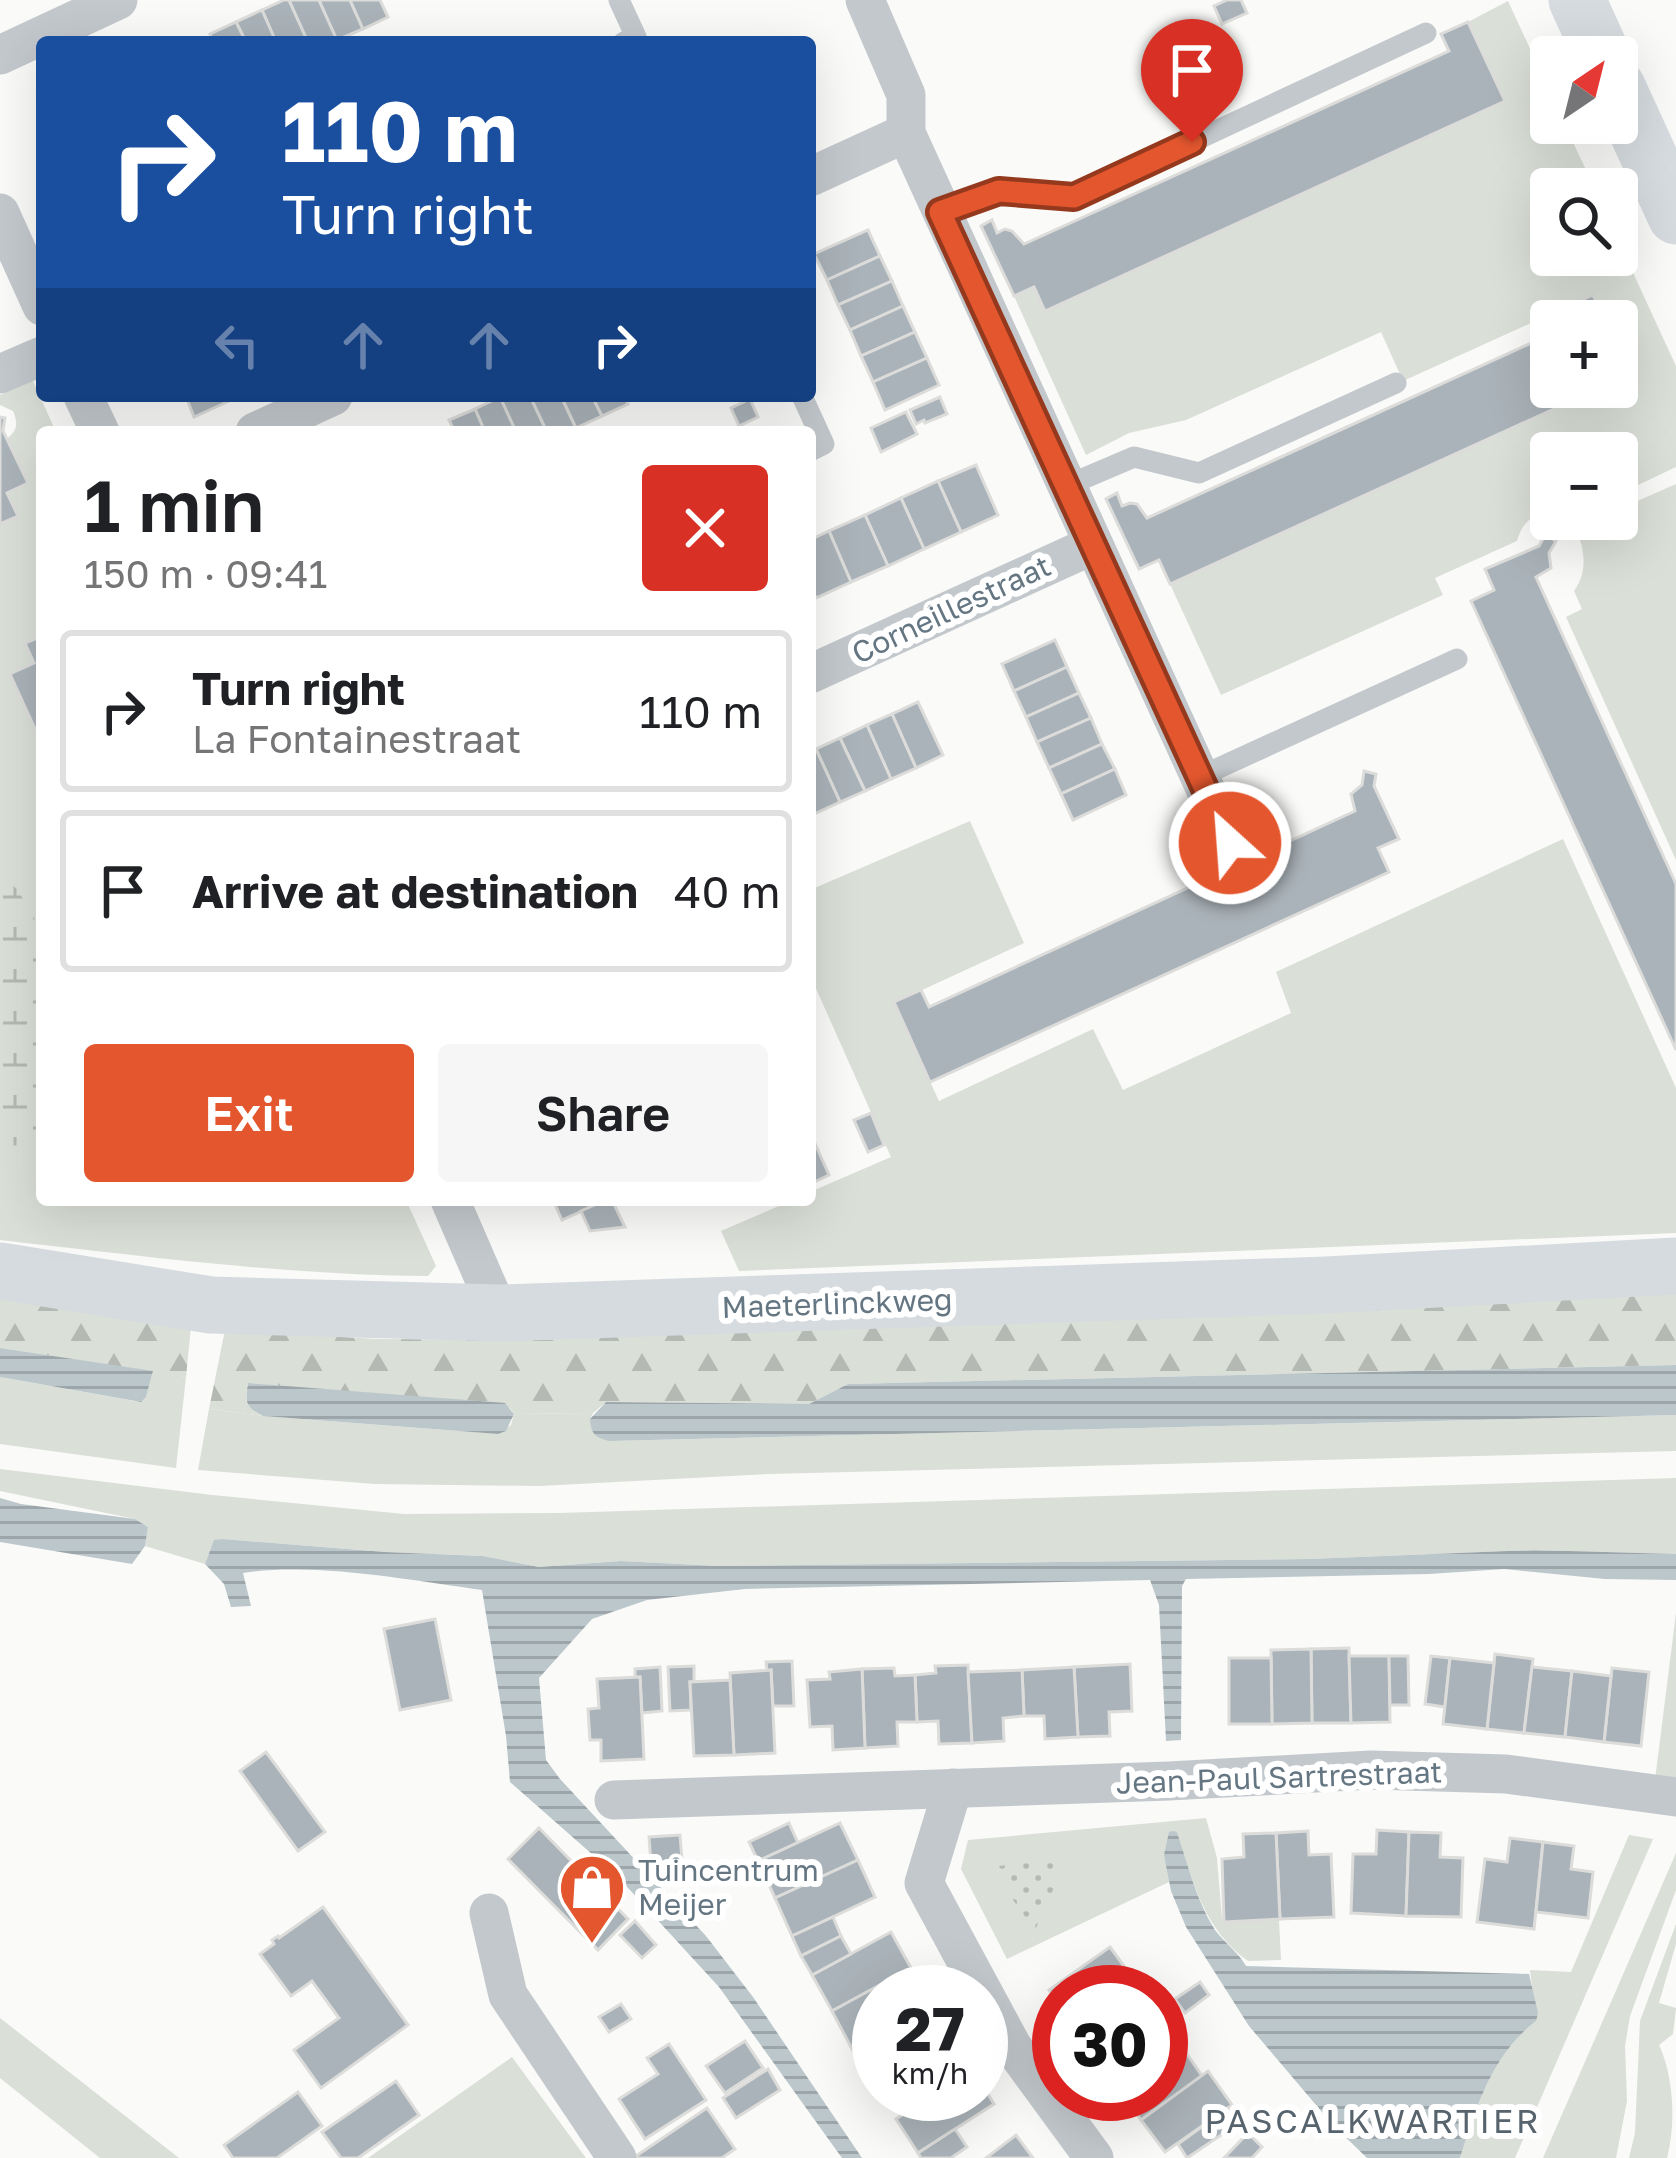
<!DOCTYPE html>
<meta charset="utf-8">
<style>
body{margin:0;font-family:"Golos Text",sans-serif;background:#f6f6f6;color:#202124;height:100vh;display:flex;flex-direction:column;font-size:45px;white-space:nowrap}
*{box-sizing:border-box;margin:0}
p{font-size:39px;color:#757577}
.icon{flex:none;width:66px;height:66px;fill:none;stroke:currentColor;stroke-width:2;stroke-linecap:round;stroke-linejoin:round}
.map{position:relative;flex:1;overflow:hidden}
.drawer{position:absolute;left:36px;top:426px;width:780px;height:780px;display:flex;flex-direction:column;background:#fff;border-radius:12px;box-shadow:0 12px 48px #0002}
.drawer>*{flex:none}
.top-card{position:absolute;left:36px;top:36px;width:780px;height:366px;border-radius:12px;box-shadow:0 12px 48px #0002;background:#1a4fa0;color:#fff;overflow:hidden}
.needle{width:78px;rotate:35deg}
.buttons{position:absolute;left:1530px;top:36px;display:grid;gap:24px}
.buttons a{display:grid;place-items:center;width:108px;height:108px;border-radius:12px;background:#fff;box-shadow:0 12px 48px #0002;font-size:60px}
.speed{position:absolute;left:852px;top:1965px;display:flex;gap:24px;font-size:60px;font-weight:700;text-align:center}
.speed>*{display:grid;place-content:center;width:156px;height:156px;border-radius:50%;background:#fff;box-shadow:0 12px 48px #0002;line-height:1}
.speed small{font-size:30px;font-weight:400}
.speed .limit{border:18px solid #d22;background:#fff;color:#111}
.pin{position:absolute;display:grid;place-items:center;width:102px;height:102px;color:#fff;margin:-123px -51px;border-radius:50% 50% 50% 0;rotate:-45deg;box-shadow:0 0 12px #0007}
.pin .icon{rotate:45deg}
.me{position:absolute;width:132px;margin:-66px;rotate:334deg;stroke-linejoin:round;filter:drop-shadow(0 0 9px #0008)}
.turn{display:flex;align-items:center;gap:42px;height:252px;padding:0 48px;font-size:54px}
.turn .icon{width:156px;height:156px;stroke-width:2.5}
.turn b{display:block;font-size:84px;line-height:102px}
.lanes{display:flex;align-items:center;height:114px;padding:0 48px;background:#0003;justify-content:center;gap:60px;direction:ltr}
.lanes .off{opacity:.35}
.round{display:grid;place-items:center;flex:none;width:126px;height:126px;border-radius:12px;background:#f6f6f6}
.head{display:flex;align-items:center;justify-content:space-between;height:204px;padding:0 48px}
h1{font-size:72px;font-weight:600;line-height:90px}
.cta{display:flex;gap:24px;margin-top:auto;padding:24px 48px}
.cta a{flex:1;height:138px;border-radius:12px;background:#e4572e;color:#fff;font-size:48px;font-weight:600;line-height:138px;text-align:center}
.cta a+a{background:#f6f6f6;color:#202124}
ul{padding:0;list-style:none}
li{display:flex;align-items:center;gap:36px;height:162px;margin:0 24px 18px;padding:0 24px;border:6px solid #e0e0e0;border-radius:12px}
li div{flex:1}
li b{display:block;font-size:45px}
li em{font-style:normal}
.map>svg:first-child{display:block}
.grass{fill:#dadfd7}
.forest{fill:url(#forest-firs)}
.wetland{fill:url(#wetland-marsh)}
.park{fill:url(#park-dots)}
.water{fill:url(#water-rules)}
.building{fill:#aab3b9;stroke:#dcdcda;stroke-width:3}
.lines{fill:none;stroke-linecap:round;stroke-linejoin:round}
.lane{stroke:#c3c8cc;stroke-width:21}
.street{stroke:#c3c8cc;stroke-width:39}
.secondary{stroke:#d6dbdf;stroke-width:57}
.route-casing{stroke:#94391e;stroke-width:30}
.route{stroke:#e4572e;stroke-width:21}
.labels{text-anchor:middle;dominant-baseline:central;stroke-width:12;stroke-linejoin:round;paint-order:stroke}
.street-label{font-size:30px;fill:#657683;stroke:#fff}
.poi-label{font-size:30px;fill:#657683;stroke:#fff;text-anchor:start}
.neighbourhood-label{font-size:33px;letter-spacing:3px;fill:#57646e;stroke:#fff}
</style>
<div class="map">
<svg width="1676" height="2158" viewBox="0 0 1676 2158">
<defs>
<pattern id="forest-firs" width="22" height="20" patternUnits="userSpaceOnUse" patternTransform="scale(3)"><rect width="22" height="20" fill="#dadfd7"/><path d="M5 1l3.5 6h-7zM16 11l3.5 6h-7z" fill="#b4b9b4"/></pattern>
<pattern id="wetland-marsh" width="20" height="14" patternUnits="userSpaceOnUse" patternTransform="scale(3)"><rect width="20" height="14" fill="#dadfd7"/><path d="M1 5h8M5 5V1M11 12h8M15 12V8" fill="none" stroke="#b4b9b4"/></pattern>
<pattern id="park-dots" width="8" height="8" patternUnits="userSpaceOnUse" patternTransform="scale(3)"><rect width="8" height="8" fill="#dadfd7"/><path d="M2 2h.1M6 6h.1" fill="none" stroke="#b4b9b4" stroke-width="1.8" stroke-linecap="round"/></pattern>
<pattern id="water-rules" width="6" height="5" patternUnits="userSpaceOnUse" patternTransform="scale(3)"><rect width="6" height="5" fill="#bbc7cb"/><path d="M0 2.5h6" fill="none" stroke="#9ca6aa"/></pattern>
</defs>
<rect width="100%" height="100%" fill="#fafaf8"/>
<!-- grass -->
<g class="grass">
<path d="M1508,1L1551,94V123H1564L1595,189H1551V255H1617V238L1676,366V467L1617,495V453H1551V513C1532,512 1522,524 1517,541L1435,578L1443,595L1221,695L1170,584L1602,387H1617V380L1630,373L1617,346V321H1605L1593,295L1403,381L1381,332L1186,420L1129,433L1086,455L1014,296L1034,287L1046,310L1504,102L1468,22Z"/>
<path d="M33,381L56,432H42V636L25,643L34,663L11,675L42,744V1200H406L436,1266L428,1276C285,1275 142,1256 0,1240V524L17,516L7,493L6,439C18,432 18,422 13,411L0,405V395Z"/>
<path d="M1676,484V860L1566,617L1582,609L1574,591C1588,571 1585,551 1576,529L1598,519H1617V510Z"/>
<polygon points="970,821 1024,943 894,1003 939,1101 1093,1029 1123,1090 1291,1013 1276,972 1563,839 1676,1088 1676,1233 739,1271 721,1231 793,1200 810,1200 810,1192 891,1157 810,975 810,890"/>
<polygon points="153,1371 186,1377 176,1468 0,1444 0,1377 140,1402 146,1397"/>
<polygon points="209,1409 263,1416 498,1434 511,1425 514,1414 593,1413 590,1419 609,1441 1676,1415 1676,1451 769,1474 539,1486 375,1484 198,1470"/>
<polygon points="0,1469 212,1495 404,1514 560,1513 1676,1478 1676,1554 1534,1550 1309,1559 718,1566 621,1561 539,1567 483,1556 385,1552 223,1539 214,1541 205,1564 145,1546 148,1527 135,1519 0,1491"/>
<polygon points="1676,1613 1676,1784 1655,1780"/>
<path d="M1206,1818L1217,1858L1222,1919L1279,1920L1281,1960L1248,1961C1204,1930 1192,1880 1177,1832L1164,1855L1171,1881L1007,1959L961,1869L968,1840Z"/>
<path d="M1629,1835L1653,1839L1515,2158H1460C1477,2106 1491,2056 1536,2021L1530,1970L1571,1972Z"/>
<polygon points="1676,1853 1676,1890 1630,2016 1625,2046 1627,2101 1616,2158 1543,2158"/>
<path d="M1676,1924V1944L1659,2003L1676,2008L1673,2034L1659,2045C1674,2077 1676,2124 1667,2158H1629L1635,2133L1640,2021Z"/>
<polygon points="0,2018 179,2158 100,2158 0,2078"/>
<polygon points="512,2057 586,2158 368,2158"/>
</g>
<!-- forest -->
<g class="forest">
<path d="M1676,1293V1365L848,1384L809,1404L606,1402L593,1413L514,1414L510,1408L248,1383C244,1402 246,1408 263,1416L209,1409L225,1330L377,1339L536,1340Z"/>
<polygon points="0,1297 191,1327 186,1377 0,1348"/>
</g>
<!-- wetland -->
<polygon class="wetland" points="0,875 17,889 42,932 42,1138 31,1145 0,1146"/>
<!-- park -->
<polygon class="park" points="1067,1859 1035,1930 989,1867"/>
<!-- water -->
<g class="water">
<polygon points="0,1348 153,1371 146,1397 141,1402 0,1377"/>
<path d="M1676,1365V1415L609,1441C595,1437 591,1434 590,1419L606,1402L809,1404L848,1384Z"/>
<path d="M248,1383L505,1403L514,1414L506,1431L498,1434L263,1416C245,1407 245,1402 248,1383Z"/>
<polygon points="0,1498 21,1504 135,1519 148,1527 145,1546 132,1564 0,1542"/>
<path d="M223,1539L385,1552L483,1556L539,1567L621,1561L718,1566L1309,1559L1534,1550L1676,1554V1580L1605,1579L1504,1569L1429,1574L1186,1579L1182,1586L1181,1740L1166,1741L1159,1605L1150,1580L745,1589L647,1600L592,1619L539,1678L546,1760L560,1779L706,1936L753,1997L862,2158H842L719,1987L618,1877L510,1782L506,1736L482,1590C409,1580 315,1562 243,1573L251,1606L231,1607L224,1584L205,1564L214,1540Z"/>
<path d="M1173,1831L1177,1832C1188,1865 1196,1900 1215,1930C1225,1943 1238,1952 1246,1966L1529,1974L1538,2013L1536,2021C1491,2056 1477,2106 1460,2158H1367L1333,2125L1249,2026L1186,1927L1171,1891L1164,1855L1169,1832Z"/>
</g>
<!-- building -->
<g class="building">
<polygon points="284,0 289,0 308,42 276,42 262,10"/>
<polygon points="289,0 319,0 337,40 308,42"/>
<polygon points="319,0 350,0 363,29 337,40"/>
<polygon points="350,0 380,0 388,17 363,29"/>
<polygon points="1227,0 1241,0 1247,13 1222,24 1214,6"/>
<polygon points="262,10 276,42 246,42 236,22"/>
<polygon points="236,22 246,42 213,42 210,34"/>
<polygon points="1468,22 1505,101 1045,311 1034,287 1014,296 981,226 992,220 997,233 1005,229 1012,231 1024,244 1449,51 1441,34"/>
<polygon points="868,230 880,256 827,280 814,254"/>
<polygon points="880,256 892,281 838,305 827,280"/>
<polygon points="892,281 903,306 850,330 838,305"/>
<polygon points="1593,295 1605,321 1572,321 1566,307"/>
<polygon points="903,306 915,332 861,356 850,330"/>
<polygon points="915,332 927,358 873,382 861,356"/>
<polygon points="1551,334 1551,387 1602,387 1170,584 1159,560 1139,569 1106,499 1117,493 1122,506 1130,503 1137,504 1147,518"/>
<polygon points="927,358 939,385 885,410 873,382"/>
<polygon points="193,396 240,396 194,417 187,399"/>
<polygon points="503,396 530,396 547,432 516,432 500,397"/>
<polygon points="530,396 561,396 576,428 566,432 547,432"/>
<polygon points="561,396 592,396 602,416 576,428"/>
<polygon points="592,396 624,396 628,404 602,416"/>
<polygon points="500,397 516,432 485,432 475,409"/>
<polygon points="940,397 947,414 925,423 924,420 916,424 910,410"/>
<polygon points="750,399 758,417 739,426 731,408"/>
<polygon points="475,409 485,432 455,432 449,420"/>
<polygon points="906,412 917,434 881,452 871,428"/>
<polygon points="0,417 5,418 3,431 28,483 7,493 18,516 0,524"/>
<polygon points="976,465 998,515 961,532 938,481"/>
<polygon points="938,481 961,532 924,549 901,498"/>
<polygon points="901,498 924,549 888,566 865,515"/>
<polygon points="865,515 888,566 851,582 829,531"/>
<polygon points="829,531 851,582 816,598 810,585 810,540"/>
<polygon points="1545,535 1556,541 1549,553 1551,568 1536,577 1676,884 1676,1050 1471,601 1494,590 1485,569 1539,546"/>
<polygon points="42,636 42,744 10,674 34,663 25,643"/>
<polygon points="1055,640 1067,667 1014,691 1002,664"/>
<polygon points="1067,667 1079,693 1026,717 1014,691"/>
<polygon points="1079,693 1091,718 1037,742 1026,717"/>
<polygon points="918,702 943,755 916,768 892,714"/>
<polygon points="892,714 916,768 891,779 867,725"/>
<polygon points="1091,718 1102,744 1049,768 1037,742"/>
<polygon points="867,725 891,779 865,791 840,738"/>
<polygon points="840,738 865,791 840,802 816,749"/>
<polygon points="1102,744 1115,769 1061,794 1049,768"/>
<polygon points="816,749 840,802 814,814 810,805 810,751"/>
<polygon points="1115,769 1126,795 1073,820 1061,794"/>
<polygon points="1364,771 1376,774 1374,786 1399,839 1378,848 1389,872 930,1082 894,1002 921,990 929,1007 1355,811 1351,794 1362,785"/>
<polygon points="871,1113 884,1145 868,1152 854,1120"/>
<polygon points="813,1139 829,1175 810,1184 810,1141"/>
<polygon points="553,1200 606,1200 562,1220"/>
<polygon points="606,1200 612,1200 625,1227 590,1231 581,1211"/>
<polygon points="435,1619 451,1700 400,1710 384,1629"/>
<polygon points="1349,1648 1351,1723 1312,1723 1311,1649"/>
<polygon points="1311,1649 1312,1723 1272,1724 1271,1650"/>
<polygon points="1495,1654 1533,1659 1524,1733 1487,1729"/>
<polygon points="1349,1656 1389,1656 1390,1722 1351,1723"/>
<polygon points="1389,1656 1408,1656 1409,1705 1390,1705"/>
<polygon points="1431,1656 1450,1658 1445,1707 1425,1704"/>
<polygon points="1229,1658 1271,1658 1272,1724 1229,1724"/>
<polygon points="1450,1658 1494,1663 1487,1729 1443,1724"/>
<polygon points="792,1661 794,1706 773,1706 771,1670 767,1671 766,1662"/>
<polygon points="1130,1664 1132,1711 1109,1712 1110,1736 1078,1737 1074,1667"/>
<polygon points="968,1665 972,1743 939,1744 938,1721 917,1722 915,1675 936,1673 935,1666"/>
<polygon points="694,1666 694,1682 690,1682 691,1710 670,1711 668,1667"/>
<polygon points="660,1667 662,1711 642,1713 640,1677 635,1677 635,1669"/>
<polygon points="1074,1667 1078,1737 1045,1739 1044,1716 1024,1716 1022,1670"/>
<polygon points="1532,1667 1572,1671 1565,1737 1524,1733"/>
<polygon points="894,1668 895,1676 915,1675 917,1722 897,1722 898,1746 865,1748 862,1669"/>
<polygon points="1612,1668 1649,1672 1641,1746 1604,1742"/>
<polygon points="862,1669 865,1748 833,1750 832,1726 810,1727 807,1680 830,1679 829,1672"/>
<polygon points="771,1670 775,1753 734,1755 730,1673"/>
<polygon points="1022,1670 1024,1716 1003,1718 1004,1741 972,1743 968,1672"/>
<polygon points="1572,1671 1611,1676 1604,1742 1565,1737"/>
<polygon points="640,1677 644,1759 601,1761 601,1740 590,1740 588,1709 599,1708 597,1679"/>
<polygon points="730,1680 734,1755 694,1756 690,1682"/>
<polygon points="266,1752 325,1832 298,1851 240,1771"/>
<polygon points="789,1823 798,1843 758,1861 749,1842"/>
<polygon points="840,1823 858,1860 775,1898 758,1861"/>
<polygon points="539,1828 628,1919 598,1950 508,1859"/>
<polygon points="1377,1830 1409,1832 1406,1916 1351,1913 1353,1854 1376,1854"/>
<polygon points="1308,1831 1309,1855 1331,1854 1334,1917 1280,1919 1276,1833"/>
<polygon points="1409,1832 1441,1833 1440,1857 1463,1858 1461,1917 1406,1916"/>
<polygon points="1276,1833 1280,1919 1224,1922 1222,1859 1244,1857 1243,1834"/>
<polygon points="680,1835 682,1861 651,1863 649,1837"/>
<polygon points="1510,1838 1543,1842 1534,1929 1477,1922 1485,1859 1507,1862"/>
<polygon points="1543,1842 1574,1846 1571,1869 1593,1872 1588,1918 1536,1912"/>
<polygon points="858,1860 875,1897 792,1936 775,1898"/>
<polygon points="323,1907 408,2025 321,2088 294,2050 339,2018 312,1981 291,1996 260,1954 274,1944 272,1940 278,1936 279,1938"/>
<polygon points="833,1917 841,1936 801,1956 792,1936"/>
<polygon points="635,1921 656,1945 642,1958 620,1935"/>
<polygon points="891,1932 911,1968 832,2011 812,1975"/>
<polygon points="841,1936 851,1954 812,1975 801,1956"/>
<polygon points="1110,1947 1134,1980 1117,1992 1059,1992 1059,2004 1049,1990"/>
<polygon points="911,1968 924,1992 879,1992 879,2031 851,2047 832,2011"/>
<polygon points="1200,1982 1209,1995 1185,2013 1175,1999"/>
<polygon points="621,2004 631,2019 609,2032 599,2017"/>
<polygon points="1163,2008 1186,2040 1161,2057 1161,2009"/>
<polygon points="879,2031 879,2056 862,2066 851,2047"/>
<polygon points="745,2041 763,2068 725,2093 706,2066"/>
<polygon points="669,2044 706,2100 645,2139 619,2099 658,2074 647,2058"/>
<polygon points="1180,2044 1202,2076 1141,2120 1123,2094 1161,2094 1161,2057"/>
<polygon points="768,2069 780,2090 736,2118 723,2098"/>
<polygon points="1208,2071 1232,2105 1165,2152 1141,2120"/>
<polygon points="396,2081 419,2115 358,2158 341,2158 322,2132"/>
<polygon points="981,2083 994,2104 918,2153 896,2119 935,2094 981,2094"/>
<polygon points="298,2092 322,2126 277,2158 233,2158 224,2145"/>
<polygon points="890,2094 935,2094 903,2114"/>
<polygon points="707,2108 735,2149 722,2158 638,2158 636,2156"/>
<polygon points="1228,2108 1239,2123 1187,2158 1178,2144"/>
<polygon points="955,2129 967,2147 951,2158 921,2158 918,2153"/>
<polygon points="1248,2133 1262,2147 1252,2158 1224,2158"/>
<polygon points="1016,2135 1033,2158 986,2158"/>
</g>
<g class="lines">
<!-- lane -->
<g class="lane">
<polyline points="619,0 636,37 624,42"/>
<polyline points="940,212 999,191 1074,197 1426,33"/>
<polyline points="802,396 824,444 810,451"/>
<polyline points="1066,486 1134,457 1199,473 1396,383"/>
<polyline points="1199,777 1457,659"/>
</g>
<!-- street -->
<g class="street">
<polyline points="865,0 906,95 906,133 1230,843"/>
<polyline points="0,55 118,0"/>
<polyline points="810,177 906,133"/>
<polyline points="0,213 42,306"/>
<polyline points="0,374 42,356"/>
<polyline points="83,396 100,432"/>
<polyline points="255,432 333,396"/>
<polyline points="810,674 1093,545"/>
<polyline points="450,1200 499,1313"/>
<polyline points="953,1788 924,1883 1012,2046 1094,2158"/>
<polyline points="614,1800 1169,1781 1371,1770 1506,1774 1676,1797"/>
<polyline points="489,1913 508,1995 617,2158"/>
</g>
<!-- secondary -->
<g class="secondary">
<polyline points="1577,0 1603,57"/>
<polyline points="1617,87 1676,216"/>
<polyline points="0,1271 211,1305 499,1313 1326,1285 1676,1266"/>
</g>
</g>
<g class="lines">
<defs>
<polyline id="route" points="1192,142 1074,197 999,191 940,212 1230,843"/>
</defs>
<!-- route casing -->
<use href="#route" class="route-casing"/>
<!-- route -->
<use href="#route" class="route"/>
</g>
<!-- icons -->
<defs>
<symbol id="shop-pin" viewBox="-11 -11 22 30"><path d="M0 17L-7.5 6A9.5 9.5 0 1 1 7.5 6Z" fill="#e4572e" stroke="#fff"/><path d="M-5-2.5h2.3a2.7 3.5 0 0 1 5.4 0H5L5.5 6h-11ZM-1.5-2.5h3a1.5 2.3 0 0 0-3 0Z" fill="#fff"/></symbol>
</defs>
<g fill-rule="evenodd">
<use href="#shop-pin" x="554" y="1849" width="76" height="104"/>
</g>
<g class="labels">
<!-- street labels -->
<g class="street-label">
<text transform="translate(951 609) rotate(-25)">Corneillestraat</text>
<text transform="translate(837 1303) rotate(-2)">Maeterlinckweg</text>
<text transform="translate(1279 1777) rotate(-2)">Jean-Paul Sartrestraat</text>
</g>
<!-- poi labels -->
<g class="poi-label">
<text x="638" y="1870">Tuincentrum<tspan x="638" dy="34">Meijer</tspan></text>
</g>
<!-- neighbourhood labels -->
<g class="neighbourhood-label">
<text x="1373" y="2120">PASCALKWARTIER</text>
</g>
</g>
</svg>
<div class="buttons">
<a><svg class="needle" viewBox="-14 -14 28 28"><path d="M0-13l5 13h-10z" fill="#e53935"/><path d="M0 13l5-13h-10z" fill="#757577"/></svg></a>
<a><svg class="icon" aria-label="search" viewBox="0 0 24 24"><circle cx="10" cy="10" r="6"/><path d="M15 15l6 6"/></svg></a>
<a>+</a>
<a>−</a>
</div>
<div class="speed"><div>27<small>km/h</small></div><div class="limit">30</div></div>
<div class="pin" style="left:1192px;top:142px;background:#d93025"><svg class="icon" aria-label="arrive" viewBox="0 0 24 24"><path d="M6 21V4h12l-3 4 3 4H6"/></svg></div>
<svg class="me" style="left:1230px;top:843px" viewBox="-20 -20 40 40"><circle r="17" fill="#e4572e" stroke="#fff" stroke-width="3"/><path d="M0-11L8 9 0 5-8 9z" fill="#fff"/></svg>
<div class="top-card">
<div class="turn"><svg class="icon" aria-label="right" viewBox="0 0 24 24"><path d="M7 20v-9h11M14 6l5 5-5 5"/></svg><div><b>110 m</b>Turn right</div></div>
<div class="lanes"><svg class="icon off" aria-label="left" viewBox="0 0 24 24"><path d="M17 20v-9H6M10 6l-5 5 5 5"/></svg><svg class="icon off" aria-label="ahead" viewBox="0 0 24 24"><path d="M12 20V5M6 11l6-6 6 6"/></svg><svg class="icon off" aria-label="ahead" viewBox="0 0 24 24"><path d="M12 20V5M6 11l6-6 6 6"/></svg><svg class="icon" aria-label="right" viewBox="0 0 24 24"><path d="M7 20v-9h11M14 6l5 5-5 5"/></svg></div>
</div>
<section class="drawer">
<div class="head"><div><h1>1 min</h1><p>150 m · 09:41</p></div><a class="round" style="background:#d93025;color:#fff"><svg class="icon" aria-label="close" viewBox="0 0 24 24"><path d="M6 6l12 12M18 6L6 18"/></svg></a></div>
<ul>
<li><svg class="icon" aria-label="right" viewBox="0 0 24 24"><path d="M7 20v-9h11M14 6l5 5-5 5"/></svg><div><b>Turn right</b><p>La Fontainestraat</p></div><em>110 m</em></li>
<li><svg class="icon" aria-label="arrive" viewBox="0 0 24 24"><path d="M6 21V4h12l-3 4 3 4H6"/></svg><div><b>Arrive at destination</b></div><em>40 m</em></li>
</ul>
<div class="cta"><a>Exit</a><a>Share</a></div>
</section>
</div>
